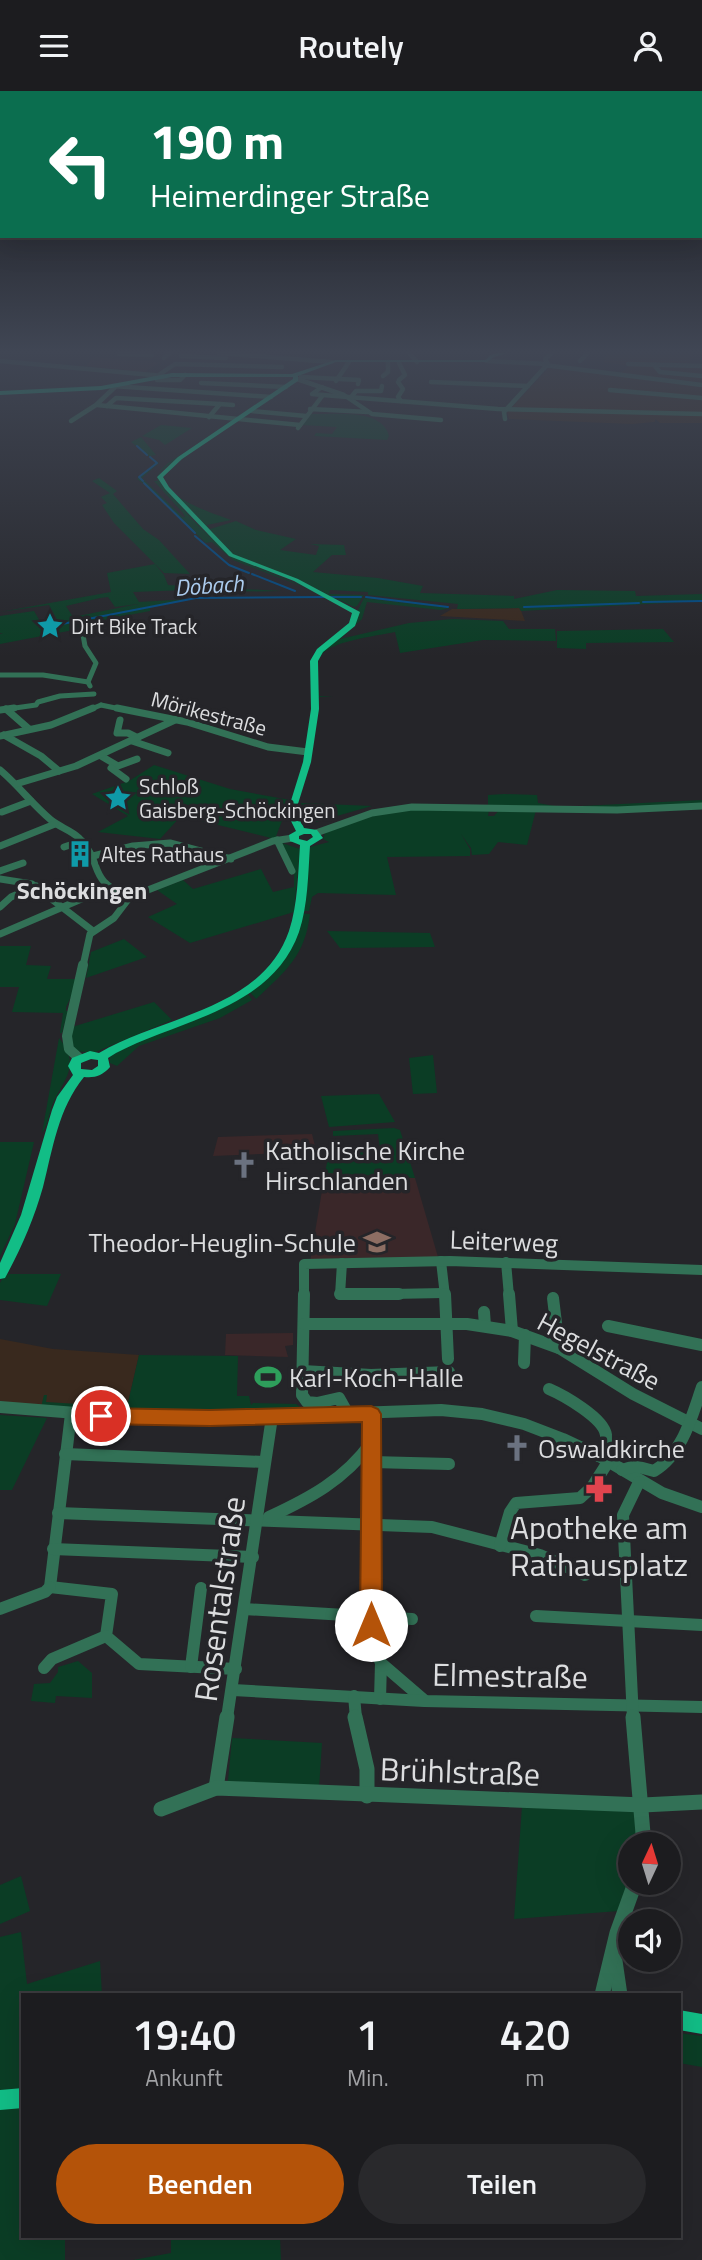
<!DOCTYPE html>
<html lang="de">
<meta charset="utf-8">
<style>
body{margin:0;font-family:"Titillium Web",sans-serif;background:#29292c;color:#f1f3f6;height:100vh;display:flex;flex-direction:column;font-size:26px;white-space:nowrap}
*{box-sizing:border-box;margin:0}
p{font-size:23px;color:#a0a1a4}
.icon{flex:none;width:38px;height:38px;fill:none;stroke:currentColor;stroke-width:2;stroke-linecap:round;stroke-linejoin:round}
.map{position:relative;flex:1;overflow:hidden}
.drawer{position:absolute;left:21px;top:1902px;width:660px;height:245px;display:flex;flex-direction:column;background:#1c1c1f;border-radius:0px;box-shadow:0 7px 28px #0002,0 0 0 2px #3a3a3d}
.drawer>*{flex:none}
.guide{position:absolute;left:0px;top:0px;width:704px;height:147px;box-shadow:0 7px 28px #0002,0 0 0 2px #3a3a3d;background:#0b6e4f;color:#fff;overflow:hidden}
.needle{width:46px;rotate:4deg}
.fabs{position:absolute;left:618px;top:1741px;display:grid;gap:14px}
.fabs a{display:grid;place-items:center;width:63px;height:63px;border-radius:50%;background:#1c1c1f;box-shadow:0 7px 28px #0002,0 0 0 2px #3a3a3d;font-size:35px}
.pin{position:absolute;display:grid;place-items:center;width:60px;height:60px;color:#fff;margin:-30px;border:4px solid #fff;border-radius:50%;box-shadow:0 2px 7px #0007}
.me{position:absolute;width:77px;margin:-38px;rotate:0deg;stroke-linejoin:round;filter:drop-shadow(0 0 5px #0008)}
.turn{display:flex;align-items:center;gap:24px;height:147px;padding:0 35px;font-size:32px}
.turn .icon{width:91px;height:91px;stroke-width:2.5}
.turn b{display:block;font-size:49px;line-height:60px}
.eta{display:flex;justify-content:space-evenly;align-items:center;height:119px;text-align:center}
.eta b{font-size:42px;font-weight:600;line-height:49px}
.button{display:flex;gap:14px;margin-top:auto;padding:14px 35px}
.button a{flex:1;height:80px;border-radius:42px;background:#b45309;color:#fff;font-size:28px;font-weight:600;line-height:80px;text-align:center}
.button a+a{background:#29292c;color:#f1f3f6}
header{display:flex;justify-content:space-between;align-items:center;height:91px;padding:0 35px;background:#1c1c1f;font-size:32px;font-weight:600}
.map>svg:first-child{display:block}
.commercial{fill:#39291e}
.education{fill:#3a2729}
.green{fill:#0b3d25;fill-rule:evenodd}
.lines{fill:none;stroke-linecap:round;stroke-linejoin:round}
.stream{stroke:#004c86;stroke-width:2}
.minor-far5{stroke:#327156;stroke-width:4.5}
.minor-far4{stroke:#327156;stroke-width:5}
.minor-far3{stroke:#327156;stroke-width:7}
.minor-far2{stroke:#327156;stroke-width:10}
.minor-far1{stroke:#327156;stroke-width:12}
.minor{stroke:#327156;stroke-width:15}
.major{fill:#12bd86;fill-rule:evenodd}
.route{fill:#b45309;stroke:#753606;stroke-width:2}
.labels{text-anchor:middle;dominant-baseline:central;stroke-width:7;stroke-linejoin:round;paint-order:stroke}
.far-poi-label{font-size:21px;fill:#dcdddf;stroke:#252529;text-anchor:start}
.far-street-label{font-size:21px;fill:#dcdddf;stroke:#252529}
.far-water-label{font-size:23px;font-style:italic;fill:#acccee;stroke:#252529}
.far-quarter-label{font-size:24px;font-weight:bold;fill:#dcdddf;stroke:#252529}
.poi-label{font-size:26px;fill:#dcdddf;stroke:#252529;text-anchor:start}
.street-label{font-size:26px;fill:#dcdddf;stroke:#252529}
.near-poi-label{font-size:32px;fill:#dcdddf;stroke:#252529}
.near-street-label{font-size:32px;fill:#dcdddf;stroke:#252529}
</style>
<header><svg class="icon" aria-label="menu" viewBox="0 0 24 24"><path d="M4 6h16M4 12h16M4 18h16"/></svg>Routely<svg class="icon" aria-label="person" viewBox="0 0 24 24"><circle cx="12" cy="8" r="4"/><path d="M4 21q1-7 8-7t8 7"/></svg></header>
<div class="map">
<svg width="702" height="2169" viewBox="0 0 702 2169">
<rect width="100%" height="100%" fill="#252529"/>
<!-- commercial -->
<g class="commercial">
<polygon points="607,262 691,262 689,275 702,275 702,293 621,282 630,274 604,272"/>
<polygon points="549,277 702,295 702,332 660,332 655,328 655,331 632,333 509,328 507,321"/>
<polygon points="520,517 525,530 440,525 452,518"/>
<polygon points="0,1248 53,1258 139,1264 127,1316 41,1316 0,1310"/>
</g>
<!-- education -->
<g class="education">
<polygon points="93,266 160,271 145,281 86,275"/>
<polygon points="312,1043 315,1055 285,1056 285,1062 213,1065 218,1046"/>
<polygon points="325,1082 415,1087 438,1166 310,1171"/>
<polygon points="293,1242 293,1254 285,1255 288,1266 225,1264 226,1243"/>
</g>
<!-- green -->
<g class="green">
<path d="M309,323C333,324 382,316 389,345L387,349L314,345L316,342L332,343L337,336L302,334Z"/>
<polygon points="161,334 192,337 165,354 159,349 142,345"/>
<path d="M141,346L156,364L150,365L159,372L142,387L183,426H185L183,422L154,390H157C157,378 172,369 182,363L160,381L158,388L194,430L230,465L317,501L233,469L212,451L206,452C182,431 163,406 137,388L156,371L131,351Z"/>
<path d="M173,372L163,385C168,409 210,421 231,429L207,434L210,438L236,430L256,439L296,448L280,459L316,464L319,455L310,453L344,454L346,464H332L313,481L378,487L423,495L420,502L514,505V508L557,499L635,500L636,505L702,503V510L521,520L519,517L457,518L458,513L368,504V501L330,499L329,503L364,504L357,515L354,516L293,487L233,464L162,390V383Z"/>
<polygon points="99,387 117,400 113,403 143,438 159,449 190,483 164,482 114,432 102,414 107,412 101,406 110,402 92,390"/>
<path d="M155,473L164,484L168,494L282,500L212,501L213,498L133,501L139,511L190,508L150,516V520L87,532L84,537L0,553V543L3,542H0V525L34,520L44,537L60,534L49,514L0,521L111,501L107,482ZM100,507L108,506L115,516L138,513L73,526L66,515Z"/>
<path d="M364,507L450,517L441,519L367,511L362,528L340,548L409,532L453,528L503,530L509,538H555L556,550L483,549L400,562L395,541C377,545 327,550 319,567C314,577 318,595 319,605L333,606H318L315,575L318,565L358,526V519Z"/>
<polygon points="663,538 674,551 586,552 586,558 557,557 557,540"/>
<polygon points="154,674 230,698 290,709 275,748 181,725 160,748 98,741 128,725 92,703 129,690"/>
<polygon points="504,703 537,704 538,712 560,716 702,709 702,715 536,719 527,754 498,751 489,763 472,764 471,757 461,743 470,758 470,765 387,766 396,804 318,802 312,806 309,820 303,820 310,756 329,751 323,748 325,742 362,727 411,718 489,719 488,725 494,725 500,718 488,717 488,704"/>
<polygon points="301,712 372,715 305,734 300,722"/>
<polygon points="282,752 300,758 294,821 190,852 148,826 177,813 157,799 183,789 193,798 261,778 273,801 294,796 294,779"/>
<path d="M297,822L310,823C305,865 286,880 256,908L247,898L284,861Z"/>
<polygon points="327,840 430,842 435,856 340,857"/>
<polygon points="124,848 147,866 86,887 91,861"/>
<polygon points="0,855 31,855 26,874 51,875 47,888 80,888 66,916 66,920 68,920 62,942 60,942 63,922 12,921 19,896 0,896"/>
<polygon points="247,901 252,909 220,927 139,955 117,975 110,972 110,966 118,959"/>
<polygon points="154,911 172,929 93,962 77,960 67,948 72,936"/>
<path d="M59,947C81,974 65,987 53,1012C49,1022 48,1034 42,1042Z"/>
<polygon points="433,964 437,1002 413,1003 409,967"/>
<polygon points="379,1003 395,1031 329,1036 321,1005"/>
<polygon points="394,1037 400,1039 415,1087 325,1082 330,1056 338,1056 339,1060 380,1058 378,1043 333,1045 333,1040"/>
<polygon points="0,1051 34,1051 15,1133 0,1165"/>
<polygon points="5,1183 61,1183 47,1215 0,1209 0,1192"/>
<polygon points="139,1264 238,1265 237,1305 249,1305 251,1314 253,1312 296,1313 306,1320 206,1323 41,1316 44,1304 47,1304 46,1311 127,1316"/>
<polygon points="0,1324 47,1327 12,1399 0,1399"/>
<polygon points="78,1570 92,1582 92,1607 56,1605 55,1612 31,1610 34,1593 50,1592 58,1581 58,1576"/>
<polygon points="232,1647 322,1652 319,1697 228,1690"/>
<polygon points="522,1715 638,1721 638,1753 630,1754 630,1785 619,1820 514,1828"/>
<polygon points="21,1785 30,1820 0,1833 0,1794"/>
<polygon points="21,1841 27,1893 100,1870 102,1904 23,1904 23,1999 0,1999 0,1846"/>
<polygon points="679,1942 702,1945 702,1976 679,1972"/>
<polygon points="23,2007 23,2146 65,2146 65,2169 0,2169 0,2009"/>
<polygon points="171,2146 280,2146 281,2169 133,2169 171,2162"/>
</g>
<g class="lines">
<!-- stream -->
<g class="stream">
<polyline points="137,355 147,364"/>
<polyline points="143,390 139,386 157,372 150,366"/>
<polyline points="144,392 195,442"/>
<polyline points="195,445 229,474 249,482"/>
<polyline points="252,483 295,500"/>
<polyline points="330,506 361,506"/>
<polyline points="366,506 448,516"/>
<polyline points="643,511 702,510"/>
<polyline points="524,516 639,512"/>
<polyline points="62,533 196,507 324,506"/>
</g>
<!-- minor-far5 -->
<g class="minor-far5">
<polyline points="219,262 331,271"/>
<polyline points="409,262 417,271"/>
<polyline points="119,263 152,264"/>
<polyline points="181,265 226,267"/>
<polyline points="164,267 169,262"/>
<polyline points="0,270 163,285"/>
<polyline points="487,270 547,273"/>
<polyline points="580,270 588,262"/>
<polyline points="399,272 405,284 399,289"/>
<polyline points="548,273 545,268 552,262"/>
<polyline points="628,273 702,275"/>
<polyline points="544,274 702,294"/>
<polyline points="654,274 660,281 702,285"/>
<polyline points="160,283 175,273 282,276"/>
<polyline points="383,285 388,281 388,271"/>
<polyline points="301,286 359,289 358,293"/>
<polyline points="297,288 344,304 372,323 441,329"/>
<polyline points="157,289 180,289 185,284"/>
<polyline points="336,290 349,271"/>
<polyline points="398,291 403,298 398,306 401,310"/>
<polyline points="431,291 528,295"/>
<polyline points="201,292 286,296"/>
<polyline points="113,295 271,306"/>
<polyline points="610,299 702,307"/>
<polyline points="323,304 498,318 702,323"/>
<polyline points="352,305 356,300 381,300 382,295"/>
<polyline points="220,313 233,314"/>
<polyline points="97,314 300,334"/>
<polyline points="107,315 116,307 220,313 209,326"/>
<polyline points="310,318 368,321"/>
<polyline points="252,320 306,325"/>
<polyline points="505,328 504,321 546,275"/>
<polyline points="71,330 96,314 115,296"/>
<polyline points="298,337 323,304 312,303 322,296"/>
</g>
<!-- minor-far4 -->
<g class="minor-far4">
<polyline points="80,543 83,544 85,555 96,572 88,591 90,595"/>
<polyline points="0,584 43,584 88,591"/>
<polyline points="101,614 125,619"/>
<polyline points="1,619 36,614 38,611 60,605 94,603"/>
<polyline points="89,619 101,614"/>
</g>
<!-- minor-far3 -->
<g class="minor-far3">
<polyline points="117,617 187,631 268,656 308,661"/>
<polyline points="6,618 29,638"/>
<polyline points="0,619 14,617"/>
<polyline points="120,629 117,642 128,642 138,647"/>
<polyline points="4,644 41,665 59,680"/>
<polyline points="0,645 51,634 93,617"/>
<polyline points="132,650 168,662"/>
<polyline points="101,665 118,675 137,668"/>
<polyline points="111,677 126,688"/>
<path d="M0,679C18,694 33,714 51,729C59,736 71,739 79,747C105,773 85,789 130,806"/>
<polyline points="16,693 76,675 175,629"/>
<polyline points="2,721 31,710"/>
<polyline points="316,742 372,722 412,716 617,719 702,715"/>
<polyline points="277,749 292,780"/>
<polyline points="0,755 55,733"/>
<polyline points="64,756 82,750"/>
<polyline points="93,765 133,755 170,752 231,768"/>
<polyline points="0,780 23,772"/>
<polyline points="0,788 32,793 93,840"/>
<polyline points="130,806 273,750 293,747"/>
<polyline points="0,816 11,806 36,795"/>
<polyline points="0,843 107,797"/>
<polyline points="83,875 90,843 114,827 130,806"/>
</g>
<!-- minor-far2 -->
<g class="minor-far2">
<polyline points="79,967 69,958 67,945 83,874"/>
<polyline points="441,1170 445,1205"/>
<polyline points="506,1171 509,1205"/>
<polyline points="342,1172 340,1204 443,1202"/>
<polyline points="304,1205 304,1173 450,1170 702,1179"/>
</g>
<!-- minor-far1 -->
<g class="minor-far1">
<polyline points="304,1203 302,1304 307,1311 317,1312 339,1307 348,1323"/>
<polyline points="340,1203 399,1203"/>
<polyline points="445,1203 448,1268"/>
<polyline points="509,1203 512,1240"/>
<polyline points="553,1207 559,1257"/>
<polyline points="484,1221 485,1235"/>
<polyline points="304,1233 467,1233 512,1240 559,1257 633,1303 702,1338"/>
<polyline points="608,1235 702,1254"/>
<polyline points="524,1272 525,1244"/>
<polyline points="303,1280 371,1284 449,1281"/>
<path d="M549,1298C563,1304 604,1327 606,1344C607,1352 603,1358 599,1365"/>
<polyline points="0,1316 114,1325 210,1327 441,1319 482,1323 524,1333 563,1348 601,1366 662,1402 702,1416"/>
<polyline points="71,1323 50,1496 112,1503 106,1545 139,1573 236,1578"/>
<polyline points="371,1323 371,1534 373,1553 381,1572 380,1608"/>
<polyline points="65,1363 264,1371"/>
<polyline points="372,1371 449,1373"/>
<path d="M622,1379L635,1375L654,1380C682,1364 692,1325 702,1296"/>
<polyline points="58,1422 432,1436 540,1464 585,1484"/>
<path d="M269,1426C310,1407 344,1389 371,1352"/>
<polyline points="500,1455 510,1421 516,1412 580,1407 592,1396 608,1371"/>
<polyline points="53,1458 253,1466"/>
<polyline points="0,1518 45,1501 50,1496"/>
<polyline points="244,1518 412,1528"/>
<polyline points="536,1525 702,1534"/>
<polyline points="381,1572 424,1609"/>
<polyline points="191,1576 201,1497"/>
<polyline points="44,1577 52,1568 106,1545"/>
<polyline points="233,1599 424,1610 702,1616"/>
<polyline points="354,1605 356,1627"/>
<polyline points="227,1627 272,1326"/>
<polyline points="633,1627 623,1424 639,1391"/>
</g>
<!-- minor -->
<g class="minor">
<polyline points="355,1626 367,1678 367,1705"/>
<polyline points="633,1626 644,1754"/>
<polyline points="216,1697 227,1626"/>
<polyline points="161,1718 216,1697 643,1714 702,1711"/>
<polyline points="614,1863 620,1904"/>
<polyline points="602,1904 617,1842 635,1792"/>
</g>
<!-- major -->
<g class="major">
<path d="M497,262H508L494,266L487,271H336L298,285V290L182,368L163,386L169,396L233,463L298,488L360,521L355,535L323,561L318,570L319,618L311,671L297,716L299,726L304,737L317,739L323,747L310,755C308,784 308,814 299,841C272,918 179,929 116,962L108,967L110,976C102,985 95,987 84,986C58,1018 53,1057 43,1096C34,1128 21,1158 5,1187L0,1188V1172L21,1124L52,1019L57,1006L73,984L68,975L72,967L90,960L99,962C161,925 262,919 289,840C298,813 298,782 300,754L290,750L289,744L296,740L289,726V716L303,671L311,618L310,570L317,558L349,532L352,522L294,490L229,465L165,398L157,386L178,366L293,288V286H172L101,299L0,304V300L101,295L172,282L292,283L335,269H486L490,264ZM304,743H311L313,746L307,750L299,748V745ZM91,968L98,969V975L92,979L81,978V972Z"/>
<polygon points="679,1919 702,1923 702,1943 679,1939"/>
<polygon points="23,1997 23,2017 0,2019 0,1999"/>
</g>
</g>
<!-- sky -->
<linearGradient id="sky" x2="0" y2="1"><stop stop-color="#141417"/><stop offset="0.46" stop-color="#404654"/><stop offset="1" stop-color="#404654" stop-opacity="0"/></linearGradient>
<rect width="702" height="566" fill="url(#sky)"/>
<!-- route -->
<polygon class="route" points="371,1315 378,1318 381,1323 382,1534 378,1541 371,1544 364,1541 360,1534 362,1331 210,1335 101,1333 94,1330 91,1325 94,1319 101,1317 210,1319"/>
<!-- icons -->
<defs>
<symbol id="sight-bare" viewBox="-9 -9 18 18"><path d="M0-6L1.8-2.2L6-1.7L2.9 1.2L3.7 5.4L0 3.3L-3.7 5.4L-2.9 1.2L-6-1.7L-1.8-2.2Z" fill="#0f9aa8" stroke="#252529" stroke-width="2.5" paint-order="stroke"/></symbol>
<symbol id="building-bare" viewBox="-9 -9 18 18"><path d="M-4-6H4V6H1V3H-1V6H-4ZM-2.5-4.3h1.7v1.8h-1.7ZM.8-4.3h1.7v1.8H.8ZM-2.5-1h1.7V.8h-1.7ZM.8-1h1.7V.8H.8Z" fill="#0f9aa8" stroke="#252529" stroke-width="2.5" paint-order="stroke"/></symbol>
<symbol id="church-bare" viewBox="-9 -9 18 18"><path d="M-1.2-6h2.4v3.5h3.3v2.4h-3.3V6h-2.4V-.1h-3.3v-2.4h3.3Z" fill="#6b7280" stroke="#252529" stroke-width="2.5" paint-order="stroke"/></symbol>
<symbol id="school-bare" viewBox="-9 -9 18 18"><path d="M0-5L7-2L0 1L-7-2ZM-4 1L0 2.5L4 1V4Q0 6-4 4Z" fill="#8d6e63" stroke="#252529" stroke-width="2.5" paint-order="stroke"/></symbol>
<symbol id="stadium-bare" viewBox="-9 -9 18 18"><path d="M0-5a6.5 5 0 1 0 0 10a6.5 5 0 1 0 0-10ZM-3.5-1.8h7v3.6h-7Z" fill="#2e9e5b" stroke="#252529" stroke-width="2.5" paint-order="stroke"/></symbol>
<symbol id="pharmacy-bare" viewBox="-9 -9 18 18"><path d="M-2-6h4v4h4v4h-4v4h-4v-4h-4v-4h4Z" fill="#e0444e" stroke="#252529" stroke-width="2.5" paint-order="stroke"/></symbol>
</defs>
<g fill-rule="evenodd">
<use href="#sight-bare" x="31" y="516" width="38" height="38"/>
<use href="#sight-bare" x="99" y="688" width="38" height="38"/>
<use href="#building-bare" x="61" y="744" width="38" height="38"/>
<use href="#church-bare" x="225" y="1055" width="38" height="38"/>
<use href="#school-bare" x="358" y="1132" width="38" height="38"/>
<use href="#stadium-bare" x="249" y="1267" width="38" height="38"/>
<use href="#church-bare" x="498" y="1338" width="38" height="38"/>
<use href="#pharmacy-bare" x="580" y="1379" width="38" height="38"/>
</g>
<g class="labels">
<!-- far-poi labels -->
<g class="far-poi-label">
<text x="71" y="535">Dirt Bike Track</text>
<text x="139" y="695">Schloß<tspan x="139" dy="24">Gaisberg-Schöckingen</tspan></text>
<text x="101" y="763">Altes Rathaus</text>
</g>
<!-- far-street labels -->
<g class="far-street-label">
<text transform="translate(209 622) rotate(15)">Mörikestraße</text>
</g>
<!-- far-water labels -->
<g class="far-water-label">
<text transform="translate(209 494) rotate(-4)">Döbach</text>
</g>
<!-- far-quarter labels -->
<g class="far-quarter-label">
<text x="82" y="799">Schöckingen</text>
</g>
<!-- poi labels -->
<g class="poi-label">
<text x="265" y="1059">Katholische Kirche<tspan x="265" dy="30">Hirschlanden</tspan></text>
<text x="356" y="1151" text-anchor="end">Theodor-Heuglin-Schule</text>
<text x="289" y="1286">Karl-Koch-Halle</text>
<text x="538" y="1357">Oswaldkirche</text>
</g>
<!-- street labels -->
<g class="street-label">
<text transform="translate(504 1150) rotate(2)">Leiterweg</text>
<text transform="translate(599 1260) rotate(28)">Hegelstraße</text>
</g>
<!-- near-poi labels -->
<g class="near-poi-label">
<text x="599" y="1436">Apotheke am<tspan x="599" dy="37">Rathausplatz</tspan></text>
</g>
<!-- near-street labels -->
<g class="near-street-label">
<text transform="translate(219 1508) rotate(-82)">Rosentalstraße</text>
<text transform="translate(510 1584) rotate(1)">Elmestraße</text>
<text transform="translate(460 1680) rotate(2)">Brühlstraße</text>
</g>
</g>
</svg>
<div class="fabs">
<a><svg class="needle" viewBox="-14 -14 28 28"><path d="M0-13l5 13h-10z" fill="#e53935"/><path d="M0 13l5-13h-10z" fill="#a0a1a4"/></svg></a>
<a><svg class="icon" aria-label="sound" viewBox="0 0 24 24"><path d="M4 9h4l5-4v14l-5-4H4zM17 9q2 3 0 6"/></svg></a>
</div>
<div class="pin" style="left:101px;top:1325px;background:#d93025"><svg class="icon" aria-label="arrive" viewBox="0 0 24 24"><path d="M6 21V4h12l-3 4 3 4H6"/></svg></div>
<svg class="me" style="left:371px;top:1534px" viewBox="-20 -20 40 40"><circle r="19" fill="#fff"/><path d="M0-13L10 11 0 6-10 11z" fill="#b45309"/></svg>
<div class="guide">
<div class="turn"><svg class="icon" aria-label="left" viewBox="0 0 24 24"><path d="M17 20v-9H6M10 6l-5 5 5 5"/></svg><div><b>190 m</b>Heimerdinger Straße</div></div>
</div>
<section class="drawer">
<div class="eta">
<div><b>19:40</b><p>Ankunft</p></div>
<div><b>1</b><p>Min.</p></div>
<div><b>420</b><p>m</p></div>
</div>
<div class="button"><a>Beenden</a><a>Teilen</a></div>
</section>
</div>
